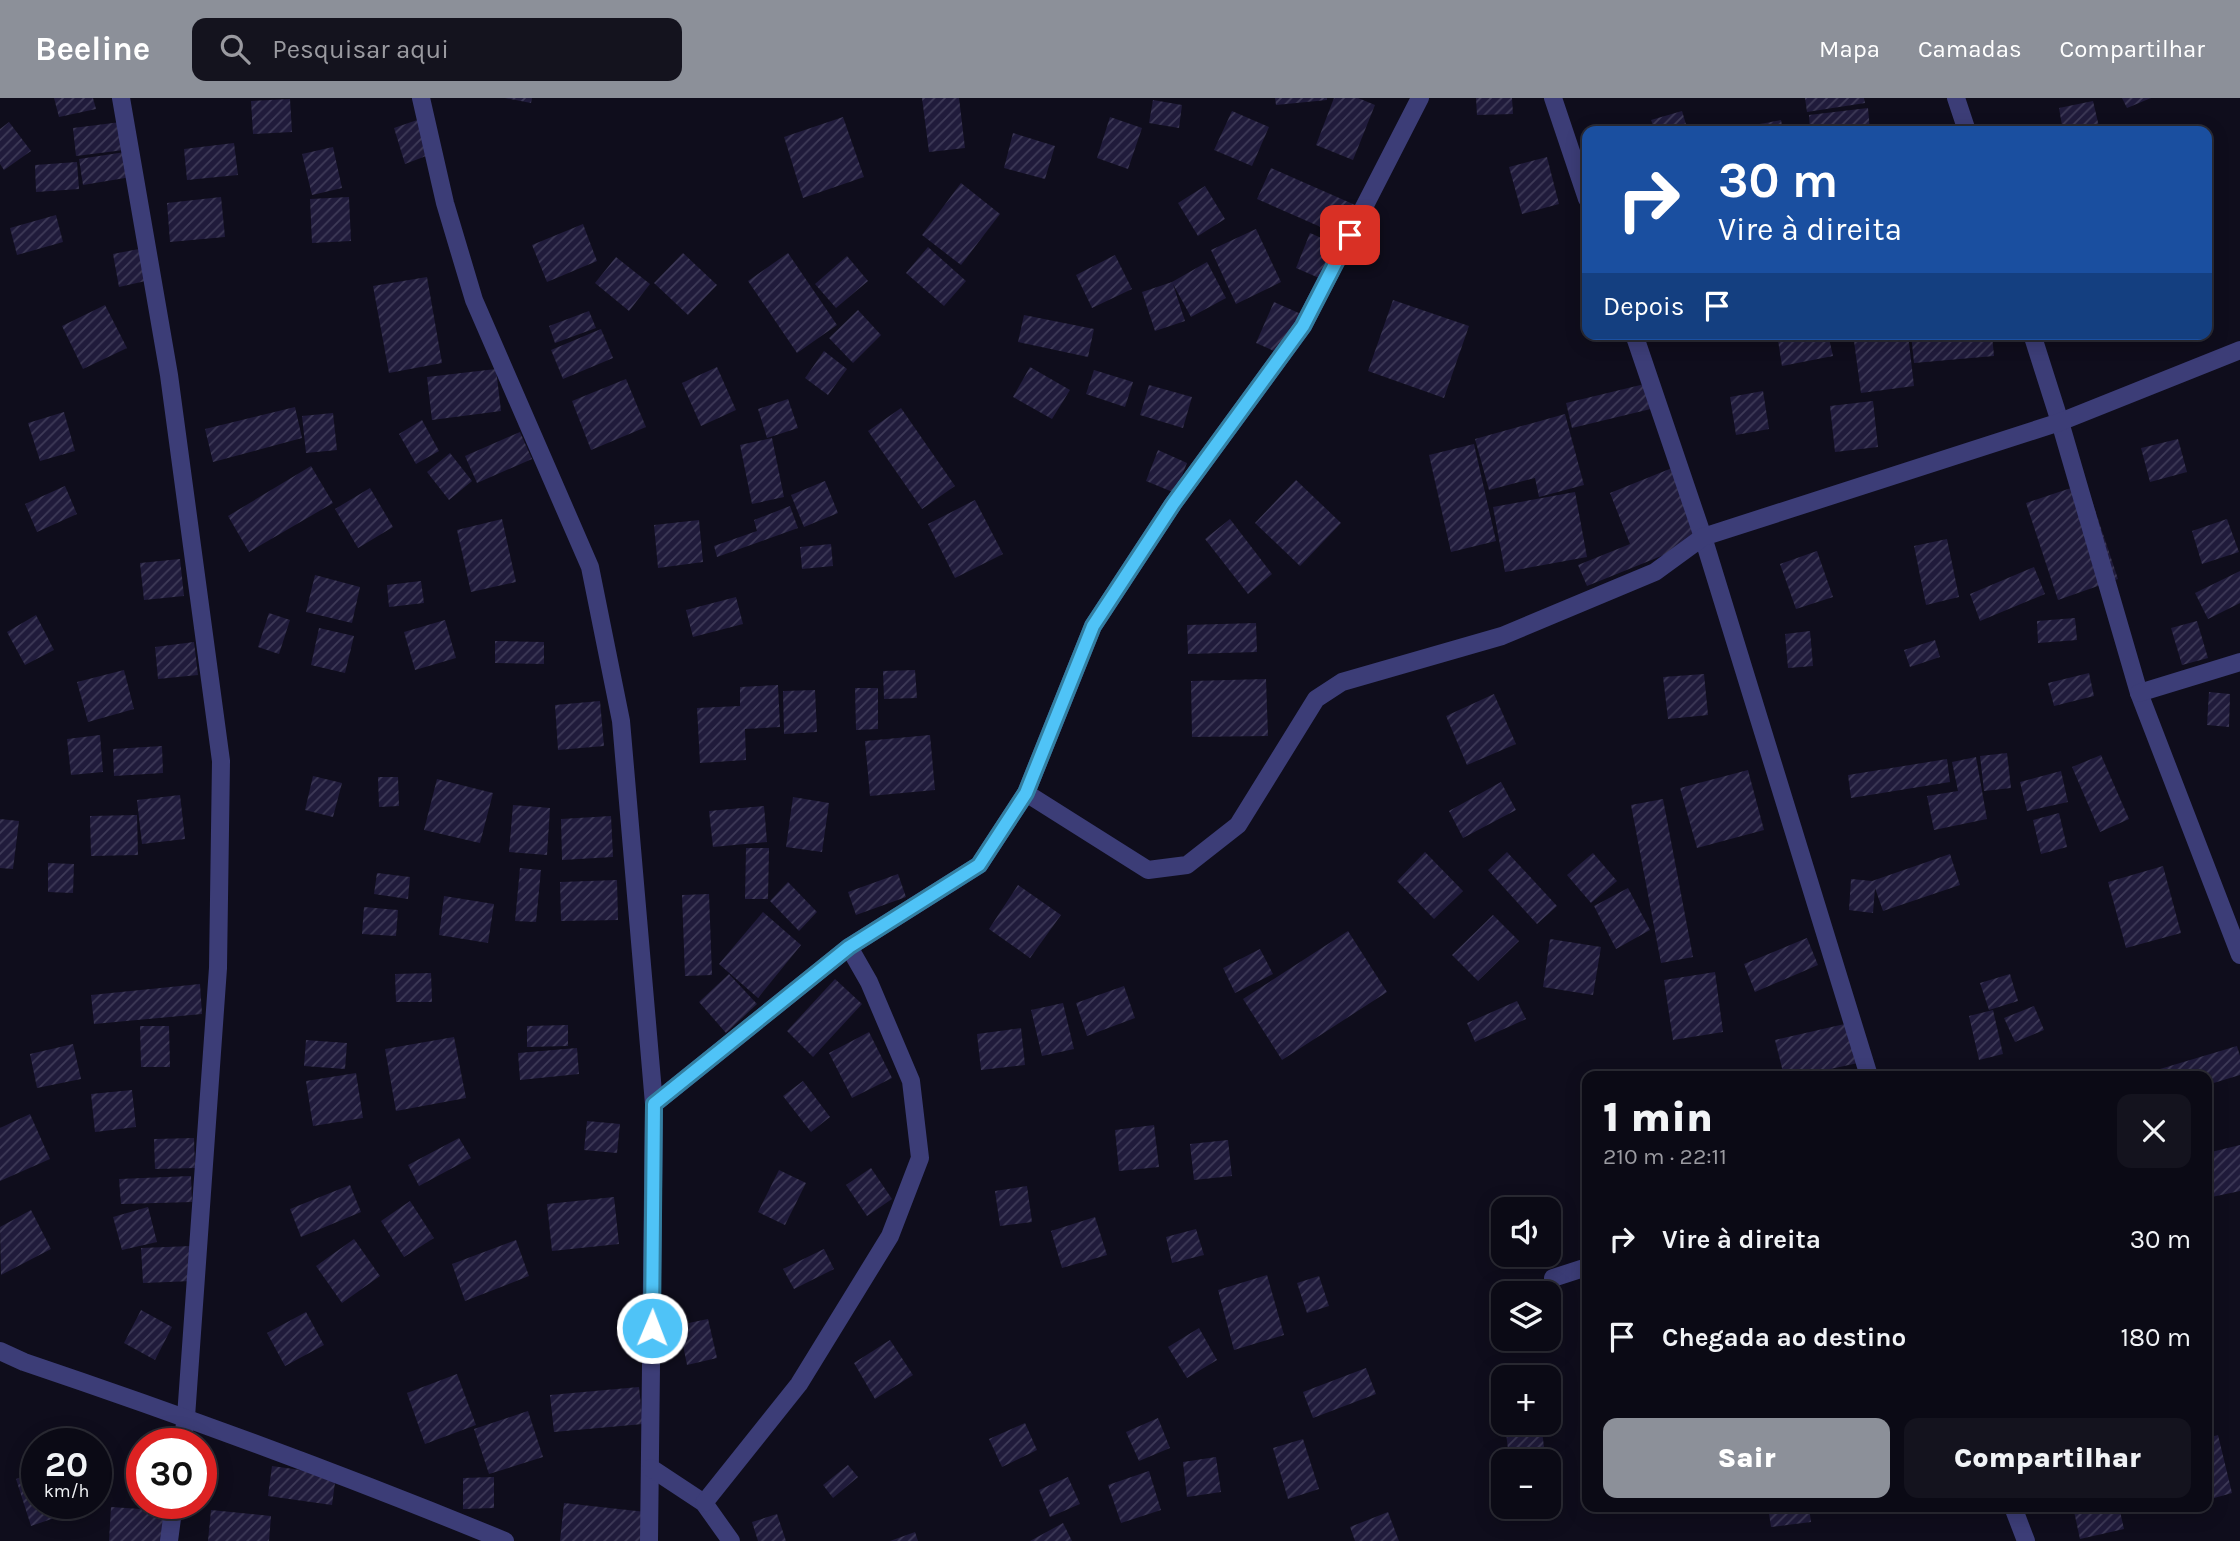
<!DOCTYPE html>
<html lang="pt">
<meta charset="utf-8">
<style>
body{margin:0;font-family:Karla,sans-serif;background:#14131e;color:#f1f3f6;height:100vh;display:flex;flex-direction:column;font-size:26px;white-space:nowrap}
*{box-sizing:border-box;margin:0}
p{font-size:23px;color:#9a9aa0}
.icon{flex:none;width:38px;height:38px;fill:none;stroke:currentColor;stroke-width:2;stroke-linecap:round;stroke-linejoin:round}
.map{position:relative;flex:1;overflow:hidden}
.drawer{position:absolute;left:1582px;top:973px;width:630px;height:441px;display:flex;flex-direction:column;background:#0b0a15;border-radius:14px;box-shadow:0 4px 18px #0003,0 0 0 2px #2b2b34}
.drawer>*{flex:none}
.hud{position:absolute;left:1582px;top:28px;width:630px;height:214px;border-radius:14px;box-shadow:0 4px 18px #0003,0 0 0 2px #2b2b34;background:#1a4fa0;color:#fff;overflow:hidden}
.controls{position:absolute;left:1491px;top:1099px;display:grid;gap:14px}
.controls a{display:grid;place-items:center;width:70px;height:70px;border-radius:14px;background:#0b0a15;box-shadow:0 4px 18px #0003,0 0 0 2px #2b2b34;font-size:35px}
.speed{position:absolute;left:21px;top:1330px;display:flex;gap:14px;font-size:35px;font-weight:700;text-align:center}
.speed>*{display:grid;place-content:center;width:91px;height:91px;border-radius:50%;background:#0b0a15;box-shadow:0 4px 18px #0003,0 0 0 2px #2b2b34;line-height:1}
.speed small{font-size:18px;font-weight:400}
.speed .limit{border:10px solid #d22;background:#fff;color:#111}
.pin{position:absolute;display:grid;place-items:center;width:60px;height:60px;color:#fff;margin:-30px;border-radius:14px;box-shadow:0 4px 10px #0006}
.me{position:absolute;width:77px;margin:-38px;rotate:1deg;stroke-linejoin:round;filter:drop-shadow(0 0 5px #0008)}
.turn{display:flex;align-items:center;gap:24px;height:147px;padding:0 21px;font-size:32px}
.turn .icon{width:91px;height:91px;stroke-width:2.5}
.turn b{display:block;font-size:49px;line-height:60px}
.then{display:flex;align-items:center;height:66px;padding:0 21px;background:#0003;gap:14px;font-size:26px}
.round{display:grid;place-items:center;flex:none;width:74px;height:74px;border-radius:14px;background:#14131e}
.overview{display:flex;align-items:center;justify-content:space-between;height:119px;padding:0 21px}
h1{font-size:42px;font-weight:800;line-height:52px}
.button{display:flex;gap:14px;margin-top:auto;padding:14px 21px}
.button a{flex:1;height:80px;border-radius:14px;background:#8c9099;color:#fff;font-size:28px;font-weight:800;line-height:80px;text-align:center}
.button a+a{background:#14131e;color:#f1f3f6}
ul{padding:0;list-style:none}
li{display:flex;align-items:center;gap:21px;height:98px;padding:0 21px}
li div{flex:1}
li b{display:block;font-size:26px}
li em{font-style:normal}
header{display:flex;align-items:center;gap:42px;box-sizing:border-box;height:98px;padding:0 35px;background:#8c9099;color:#fff}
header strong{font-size:33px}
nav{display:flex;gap:38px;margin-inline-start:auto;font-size:24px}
.search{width:490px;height:63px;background:#14131e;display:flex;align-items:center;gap:18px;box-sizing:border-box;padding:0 24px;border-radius:14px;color:#9a9aa0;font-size:26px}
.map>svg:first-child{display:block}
.building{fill:url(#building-hatch)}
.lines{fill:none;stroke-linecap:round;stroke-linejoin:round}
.minor{stroke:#3c3d77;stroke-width:18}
.route-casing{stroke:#337fa1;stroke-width:18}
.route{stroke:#4fc3f7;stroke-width:12}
</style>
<header>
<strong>Beeline</strong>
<div class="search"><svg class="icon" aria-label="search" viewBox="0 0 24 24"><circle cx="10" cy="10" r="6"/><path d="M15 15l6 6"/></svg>Pesquisar aqui</div>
<nav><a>Mapa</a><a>Camadas</a><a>Compartilhar</a></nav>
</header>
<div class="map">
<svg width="2240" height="1443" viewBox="0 0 2240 1443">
<defs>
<pattern id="building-hatch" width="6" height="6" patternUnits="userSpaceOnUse" patternTransform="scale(1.75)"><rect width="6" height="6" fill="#201b3b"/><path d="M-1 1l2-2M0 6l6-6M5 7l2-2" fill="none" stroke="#3f3b58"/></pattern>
</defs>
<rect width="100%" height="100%" fill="#0f0d1c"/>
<!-- building -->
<g class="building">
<polygon points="54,0 93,0 96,11 59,19"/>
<polygon points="505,0 532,0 531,5"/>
<polygon points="922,0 959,0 965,50 929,54"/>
<polygon points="1275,0 1327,0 1327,2 1276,7"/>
<polygon points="1334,0 1358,0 1375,7 1353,62 1316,47"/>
<polygon points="1476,0 1512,0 1513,16 1477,17"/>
<polygon points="1805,0 1864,0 1865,5 1807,14"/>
<polygon points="2122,0 2151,0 2127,10"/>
<polygon points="290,1 292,34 253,36 251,3"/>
<polygon points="1153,2 1182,7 1179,30 1149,25"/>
<polygon points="2093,3 2100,33 2063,33 2059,10"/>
<polygon points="1868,10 1870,33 1810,33 1809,17"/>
<polygon points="1232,13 1269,29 1252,68 1214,52"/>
<polygon points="1682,13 1688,33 1655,33 1651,22"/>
<polygon points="843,19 864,79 803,100 784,39"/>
<polygon points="1110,19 1142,30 1128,71 1097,60"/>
<polygon points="423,20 434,55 405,66 394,30"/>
<polygon points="1781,22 1783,33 1728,33 1728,32"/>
<polygon points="9,24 31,53 4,72 0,66 0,31"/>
<polygon points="121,24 124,52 76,58 73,30"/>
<polygon points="1013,35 1055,48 1045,81 1004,70"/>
<polygon points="234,45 238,77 187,82 184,51"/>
<polygon points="333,49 342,90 312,97 302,56"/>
<polygon points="132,53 137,78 83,87 79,61"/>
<polygon points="1547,59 1559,106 1522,116 1509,69"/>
<polygon points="77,64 79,91 36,94 35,67"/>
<polygon points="1271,70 1362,110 1348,141 1257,101"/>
<polygon points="961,85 1000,116 961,167 922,137"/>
<polygon points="1205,88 1225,121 1198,138 1178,105"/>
<polygon points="221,99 225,139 170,144 167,105"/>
<polygon points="349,99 351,143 312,145 310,101"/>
<polygon points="56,117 63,144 17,157 10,130"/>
<polygon points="583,126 597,163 547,184 532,147"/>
<polygon points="1256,131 1281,184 1236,206 1211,152"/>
<polygon points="1310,135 1340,148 1326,183 1296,170"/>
<polygon points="928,149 966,183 944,208 906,175"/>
<polygon points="144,150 150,182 119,189 113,156"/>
<polygon points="683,155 717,187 688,217 654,185"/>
<polygon points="788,155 837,227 797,255 748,183"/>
<polygon points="1115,157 1132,191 1092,210 1076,177"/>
<polygon points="847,158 868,183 836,210 815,186"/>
<polygon points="616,159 650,186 629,213 595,185"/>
<polygon points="1207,164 1226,200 1191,219 1173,186 1185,223 1155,233 1142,194 1172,184"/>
<polygon points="427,179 442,265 389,275 373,188"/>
<polygon points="1393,202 1469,228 1444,300 1368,273"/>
<polygon points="1274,204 1301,216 1283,257 1256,245"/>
<polygon points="105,207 127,250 83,271 62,228"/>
<polygon points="858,212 881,237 853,265 829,240"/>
<polygon points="589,213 596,230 555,245 549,228"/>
<polygon points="1024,217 1094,231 1088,259 1018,244"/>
<polygon points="601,231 613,260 563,281 551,252"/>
<polygon points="1777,236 1828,236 1833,258 1782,268"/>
<polygon points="1853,236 1908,236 1914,288 1861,295"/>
<polygon points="1911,236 1992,236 1994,258 1914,265"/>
<polygon points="824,253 847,271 828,297 805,280"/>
<polygon points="717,269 736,312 701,328 682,285"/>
<polygon points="1030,269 1070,292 1052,321 1013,299"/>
<polygon points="496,271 501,313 432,322 427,279"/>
<polygon points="1094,272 1133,284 1125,309 1086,296"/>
<polygon points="626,281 646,329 591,352 572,303"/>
<polygon points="1653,284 1659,309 1572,330 1566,305"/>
<polygon points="1149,287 1192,299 1183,330 1140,317"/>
<polygon points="1763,293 1769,331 1736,337 1730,299"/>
<polygon points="788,301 798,330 767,340 758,311"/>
<polygon points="1873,303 1878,349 1835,354 1830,308"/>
<polygon points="295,309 302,340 213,364 205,331"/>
<polygon points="901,310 955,388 922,411 868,333"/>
<polygon points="64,314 75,353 40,363 28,325"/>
<polygon points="333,315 337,352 306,355 302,318"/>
<polygon points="1565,316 1584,387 1539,399 1535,380 1489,392 1475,341"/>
<polygon points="422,322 439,353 416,366 399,336"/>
<polygon points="520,334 532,361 477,385 465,358"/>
<polygon points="772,340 784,399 752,406 740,347"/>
<polygon points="2178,341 2187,374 2150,384 2141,350"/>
<polygon points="1474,346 1496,443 1451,454 1429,357"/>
<polygon points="1158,352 1187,365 1175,395 1146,383"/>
<polygon points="450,355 472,383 449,402 427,374"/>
<polygon points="311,368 333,405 249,454 228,418"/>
<polygon points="1677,368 1706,440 1587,488 1578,467 1630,446 1610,395"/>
<polygon points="1296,382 1341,425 1300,468 1255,425"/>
<polygon points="825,383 838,415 804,429 791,397"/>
<polygon points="2086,385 2118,481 2058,502 2026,405"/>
<polygon points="65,388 77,416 37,434 25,406"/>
<polygon points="370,390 393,429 358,450 335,411"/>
<polygon points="1575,394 1587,459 1505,474 1493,409"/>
<polygon points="975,402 1003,456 955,480 928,426"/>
<polygon points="790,408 798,430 717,459 714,448 757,433 754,422"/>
<polygon points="502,421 516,484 471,494 457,432"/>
<polygon points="1230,421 1272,476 1248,496 1205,441"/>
<polygon points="2227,421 2239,454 2202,466 2192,433"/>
<polygon points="699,422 703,464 658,470 654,427"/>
<polygon points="1947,441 1959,499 1926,507 1914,448"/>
<polygon points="831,446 833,468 802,471 800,449"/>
<polygon points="1817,453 1833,499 1796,511 1780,466"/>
<polygon points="180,461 184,498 144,502 140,465"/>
<polygon points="2034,469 2045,496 1980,523 1970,496"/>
<polygon points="2240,473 2240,505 2208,521 2195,495"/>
<polygon points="315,477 360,489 352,525 306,514"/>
<polygon points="421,483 424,505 389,509 387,487"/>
<polygon points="736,499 743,526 693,539 686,512"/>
<polygon points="269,515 290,522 279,556 258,549"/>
<polygon points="36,517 54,552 25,567 7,534"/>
<polygon points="2075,520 2077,542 2038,545 2037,523"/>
<polygon points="445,522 456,560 415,572 404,534"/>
<polygon points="2197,523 2208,560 2182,567 2171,530"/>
<polygon points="1256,525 1257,554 1188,556 1187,527"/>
<polygon points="319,530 354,538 345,575 311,567"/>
<polygon points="1810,533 1813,568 1788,570 1785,536"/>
<polygon points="1935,542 1940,559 1910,569 1904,552"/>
<polygon points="495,543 544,544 544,566 495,565"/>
<polygon points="194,544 198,577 158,581 155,549"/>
<polygon points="124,572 134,611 88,624 77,584"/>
<polygon points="915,572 917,600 884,601 883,573"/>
<polygon points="2089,575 2094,598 2054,608 2048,585"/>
<polygon points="1704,576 1708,617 1668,621 1663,579"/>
<polygon points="1266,581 1268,638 1192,639 1191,583"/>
<polygon points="778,587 780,629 745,631 746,662 700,665 697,610 740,608 740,589"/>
<polygon points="855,590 878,590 878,631 856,632"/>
<polygon points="815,592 817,634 784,636 783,593"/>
<polygon points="2209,594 2230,596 2229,629 2207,627"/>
<polygon points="1494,596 1516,646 1467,667 1446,618"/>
<polygon points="600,603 604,648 558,652 555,607"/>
<polygon points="100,637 103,674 71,677 67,641"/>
<polygon points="930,637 935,692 870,698 865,643"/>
<polygon points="162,648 163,675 114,678 113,651"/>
<polygon points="2007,655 2011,690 1984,693 1980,658"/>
<polygon points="2101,657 2129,721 2100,734 2072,669"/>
<polygon points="1976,659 1987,721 1934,732 1927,698 1958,693 1952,664"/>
<polygon points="1947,661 1950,684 1851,700 1848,677"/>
<polygon points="1748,672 1764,732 1697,750 1680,690"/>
<polygon points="2061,673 2068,704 2027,713 2020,684"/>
<polygon points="313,678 342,685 333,719 305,712"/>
<polygon points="378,679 398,679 399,708 379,709"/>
<polygon points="437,681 493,695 480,745 424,732"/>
<polygon points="1501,684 1516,712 1463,740 1449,713"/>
<polygon points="180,697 185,741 142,746 137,702"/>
<polygon points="793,699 829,705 822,754 786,749"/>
<polygon points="1663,701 1693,859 1661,865 1631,707"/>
<polygon points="513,707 550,710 547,757 509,754"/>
<polygon points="764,708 767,744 713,749 709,713"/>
<polygon points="2059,715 2067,749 2041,756 2033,722"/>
<polygon points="137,717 138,757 91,758 90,718"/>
<polygon points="611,718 613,759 562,762 561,721"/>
<polygon points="0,721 19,723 13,771 0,770"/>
<polygon points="746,750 769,750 768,801 745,801"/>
<polygon points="1425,754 1463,793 1434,821 1397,783"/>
<polygon points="1507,754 1557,808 1537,826 1488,772"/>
<polygon points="1593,755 1617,783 1591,805 1567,777"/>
<polygon points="1950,756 1960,787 1883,813 1875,790 1873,815 1849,812 1851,781 1872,783"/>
<polygon points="48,765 74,766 73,795 48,794"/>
<polygon points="2163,768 2181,835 2126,850 2108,784"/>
<polygon points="520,770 541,772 536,824 515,823"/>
<polygon points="377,775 410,779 408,801 374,796"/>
<polygon points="898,776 906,799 856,817 848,794"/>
<polygon points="617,782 618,822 561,823 560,784"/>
<polygon points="788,784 817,814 799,833 770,803"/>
<polygon points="1018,787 1061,817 1030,860 989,831"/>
<polygon points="1628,790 1650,832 1616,851 1594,808"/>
<polygon points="709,796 712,877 685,878 682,797"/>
<polygon points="444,798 494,806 488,845 439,837"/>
<polygon points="364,809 398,812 396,838 362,836"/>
<polygon points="763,814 801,847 758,900 719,866"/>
<polygon points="1493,817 1519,843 1478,883 1452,857"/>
<polygon points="1348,833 1387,894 1282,962 1243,901"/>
<polygon points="1807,840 1818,867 1755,894 1744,866"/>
<polygon points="1550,841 1601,849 1593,897 1543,889"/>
<polygon points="1260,851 1273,876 1235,895 1223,870"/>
<polygon points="1715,874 1723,934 1673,942 1664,882"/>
<polygon points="431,875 432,904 396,904 395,876"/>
<polygon points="729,876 757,906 726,935 699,904"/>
<polygon points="2010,876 2018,903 1989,912 1980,885"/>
<polygon points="835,881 862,906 813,959 787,933"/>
<polygon points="200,886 202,916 94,926 91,897"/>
<polygon points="1124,888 1135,920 1087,938 1076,905"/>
<polygon points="1517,903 1526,921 1475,944 1467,925"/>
<polygon points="1063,905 1074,951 1042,958 1031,912"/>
<polygon points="2034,908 2044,932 2015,944 2004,920"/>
<polygon points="1993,912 2003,956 1979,962 1969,918"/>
<polygon points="1849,925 1858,965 1798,978 1784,978 1775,942"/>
<polygon points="568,927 568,948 527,949 527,928"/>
<polygon points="140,928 169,928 170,969 141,969"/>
<polygon points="1021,930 1025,967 981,972 977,936"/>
<polygon points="869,934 892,980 852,1000 829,955"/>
<polygon points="454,939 466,1000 396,1013 385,951"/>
<polygon points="306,942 347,945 345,971 304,968"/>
<polygon points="73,946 81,981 37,990 30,956"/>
<polygon points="2237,948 2240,958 2240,977 2207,987 2207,978 2163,978 2160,971"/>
<polygon points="577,950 579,976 520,982 518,955"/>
<polygon points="356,975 363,1020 313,1028 306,983"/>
<polygon points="803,983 830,1019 811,1034 783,998"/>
<polygon points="132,992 136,1029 95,1034 91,996"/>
<polygon points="30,1016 50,1061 0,1083 0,1030"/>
<polygon points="587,1023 620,1026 617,1055 584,1052"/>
<polygon points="1154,1027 1159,1069 1119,1073 1115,1032"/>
<polygon points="194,1040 195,1070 155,1071 154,1041"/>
<polygon points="459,1040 471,1060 419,1088 408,1067"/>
<polygon points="1228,1042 1232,1078 1194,1082 1190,1046"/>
<polygon points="2240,1047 2240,1093 2207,1100 2207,1055"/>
<polygon points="871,1070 892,1101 867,1118 846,1087"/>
<polygon points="779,1072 806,1085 785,1127 758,1114"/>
<polygon points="191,1078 192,1104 121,1106 119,1081"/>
<polygon points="350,1087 361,1114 301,1139 290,1111"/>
<polygon points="1027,1088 1032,1124 1000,1128 995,1093"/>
<polygon points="614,1099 619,1146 552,1153 547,1106"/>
<polygon points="410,1103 434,1140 404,1159 381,1123"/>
<polygon points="148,1109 157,1144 122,1152 113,1119"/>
<polygon points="31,1112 51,1151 1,1177 0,1129"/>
<polygon points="1095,1119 1107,1157 1062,1170 1051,1133"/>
<polygon points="1196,1131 1204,1157 1172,1165 1166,1139"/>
<polygon points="354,1141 380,1178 342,1205 316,1168"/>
<polygon points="516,1142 529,1178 465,1203 452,1166"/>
<polygon points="192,1148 193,1183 143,1185 141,1150"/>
<polygon points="824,1151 834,1171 794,1191 783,1171"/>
<polygon points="1267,1177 1284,1237 1234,1252 1218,1192"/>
<polygon points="1319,1178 1329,1208 1307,1215 1297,1185"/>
<polygon points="141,1212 172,1229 155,1262 124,1245"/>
<polygon points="306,1214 324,1247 285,1268 267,1235"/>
<polygon points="708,1221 717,1260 687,1267 679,1227"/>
<polygon points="1199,1230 1217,1262 1187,1280 1168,1249"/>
<polygon points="890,1242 913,1277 875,1301 854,1265"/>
<polygon points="1366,1270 1376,1296 1313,1320 1303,1294"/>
<polygon points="457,1276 476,1327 425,1346 407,1295"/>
<polygon points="639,1289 643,1326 554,1334 550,1297"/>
<polygon points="528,1313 543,1359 489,1376 474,1331"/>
<polygon points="1158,1320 1170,1350 1139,1363 1126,1334"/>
<polygon points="1025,1325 1037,1352 1002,1369 989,1341"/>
<polygon points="1505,1325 1541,1325 1545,1357 1509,1361"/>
<polygon points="2218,1337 2232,1395 2207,1402 2207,1340"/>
<polygon points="1303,1341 1319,1391 1288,1401 1273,1350"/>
<polygon points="1216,1359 1221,1394 1187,1399 1183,1364"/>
<polygon points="848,1367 858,1379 833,1400 823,1387"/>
<polygon points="272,1368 336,1377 332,1407 268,1398"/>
<polygon points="37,1373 37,1405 69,1405 72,1414 31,1428 16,1381"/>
<polygon points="1149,1373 1161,1412 1121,1425 1108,1387"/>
<polygon points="494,1379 494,1410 463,1411 463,1380"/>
<polygon points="1068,1379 1080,1406 1050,1419 1039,1392"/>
<polygon points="564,1405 646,1414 643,1443 560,1443"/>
<polygon points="111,1409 170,1413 168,1443 109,1443"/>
<polygon points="1768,1409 1809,1409 1811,1424 1771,1429"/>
<polygon points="2073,1409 2119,1409 2124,1431 2080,1441"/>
<polygon points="211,1412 271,1418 269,1443 208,1443"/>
<polygon points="1388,1414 1399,1443 1355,1443 1350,1429"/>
<polygon points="777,1416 786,1443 758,1443 752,1424"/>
<polygon points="1063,1425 1072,1443 1030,1443"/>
<polygon points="915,1434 918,1443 890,1443"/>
</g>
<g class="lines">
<!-- minor -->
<g class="minor">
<polyline points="121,0 169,277 221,663 218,870 186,1319 182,1346"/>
<polyline points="421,0 445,105 474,202 590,469 621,623 654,1006 649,1443"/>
<polyline points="1553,0 1587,101"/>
<polyline points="1956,0 1967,33"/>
<polyline points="1634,236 1703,439 1869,978"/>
<polyline points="2032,236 2060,324 2139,595 2240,857"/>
<polyline points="2139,595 2240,564"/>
<polyline points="1026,695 1148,772 1187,767 1238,727 1316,601 1342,584 1502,538 1655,474 1703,439 2060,324 2240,252"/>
<polyline points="654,1006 849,849 979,767 1026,695 1093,528 1173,406 1303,228 1420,0"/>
<polyline points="1553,1180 1587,1169"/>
<path d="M0,1253L24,1264C187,1319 347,1378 505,1443"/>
<polyline points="651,1370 704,1405 731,1443"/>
<polyline points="704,1405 799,1286 890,1138 920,1060 911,983 869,884 849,849"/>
<polyline points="2013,1409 2026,1443"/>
<polyline points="169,1443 174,1405"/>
</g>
</g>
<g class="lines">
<defs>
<polyline id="route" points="652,1230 654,1006 849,849 979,767 1026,695 1093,528 1173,406 1303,228 1350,137"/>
</defs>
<!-- route casing -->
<use href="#route" class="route-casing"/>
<!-- route -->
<use href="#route" class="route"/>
</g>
</svg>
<div class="controls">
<a><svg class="icon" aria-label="sound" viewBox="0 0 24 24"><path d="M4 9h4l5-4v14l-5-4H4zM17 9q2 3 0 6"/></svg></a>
<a><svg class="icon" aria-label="layers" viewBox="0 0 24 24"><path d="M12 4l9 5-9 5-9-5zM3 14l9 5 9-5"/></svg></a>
<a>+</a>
<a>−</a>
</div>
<div class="speed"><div>20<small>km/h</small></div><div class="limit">30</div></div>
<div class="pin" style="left:1350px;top:137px;background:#d93025"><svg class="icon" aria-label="arrive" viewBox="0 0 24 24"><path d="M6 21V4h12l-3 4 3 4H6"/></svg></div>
<svg class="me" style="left:652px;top:1230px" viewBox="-20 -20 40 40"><circle r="17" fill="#4fc3f7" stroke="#fff" stroke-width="3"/><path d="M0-11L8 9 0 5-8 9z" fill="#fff"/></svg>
<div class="hud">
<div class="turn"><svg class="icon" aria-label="right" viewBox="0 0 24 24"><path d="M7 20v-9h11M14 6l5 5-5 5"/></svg><div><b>30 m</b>Vire à direita</div></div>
<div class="then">Depois<svg class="icon" aria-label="arrive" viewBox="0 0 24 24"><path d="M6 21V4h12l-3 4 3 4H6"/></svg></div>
</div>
<section class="drawer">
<div class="overview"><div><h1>1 min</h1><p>210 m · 22:11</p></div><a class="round"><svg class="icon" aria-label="close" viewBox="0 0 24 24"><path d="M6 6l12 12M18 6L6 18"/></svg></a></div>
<ul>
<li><svg class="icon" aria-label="right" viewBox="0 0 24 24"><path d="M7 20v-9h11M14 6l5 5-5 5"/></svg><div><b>Vire à direita</b></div><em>30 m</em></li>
<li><svg class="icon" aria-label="arrive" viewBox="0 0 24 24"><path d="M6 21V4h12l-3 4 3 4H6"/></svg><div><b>Chegada ao destino</b></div><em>180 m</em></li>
</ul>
<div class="button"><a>Sair</a><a>Compartilhar</a></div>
</section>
</div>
